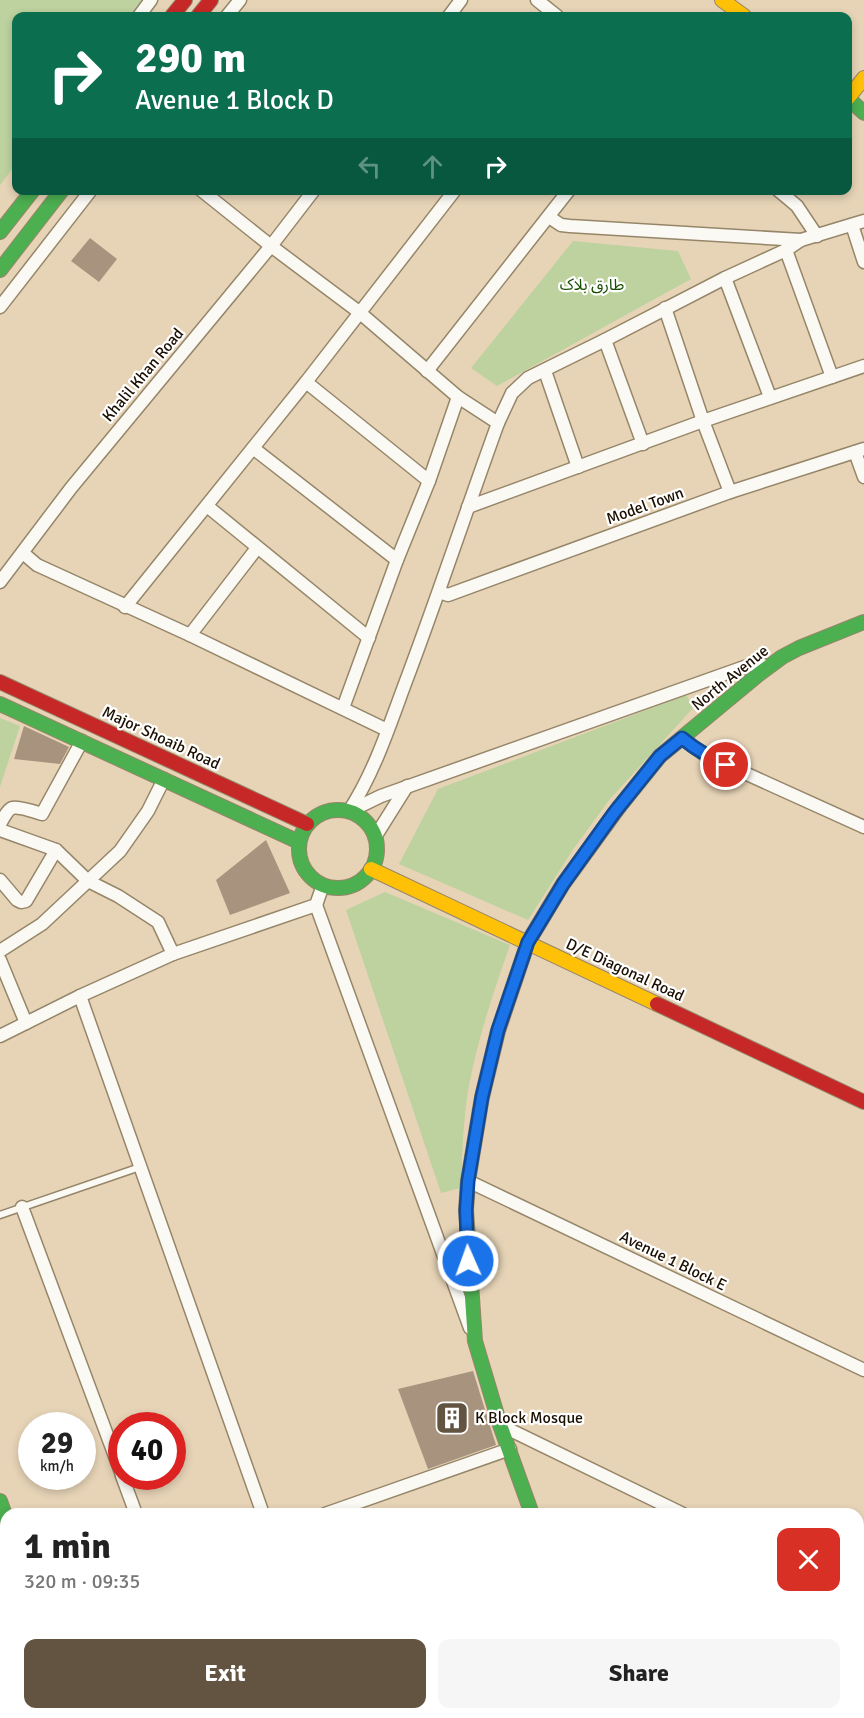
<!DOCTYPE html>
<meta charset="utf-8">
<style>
body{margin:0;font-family:Signika,"Noto Sans Arabic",sans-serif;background:#f6f6f6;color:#222;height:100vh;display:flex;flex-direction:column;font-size:22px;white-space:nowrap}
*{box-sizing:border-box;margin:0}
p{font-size:20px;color:#767676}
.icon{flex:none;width:33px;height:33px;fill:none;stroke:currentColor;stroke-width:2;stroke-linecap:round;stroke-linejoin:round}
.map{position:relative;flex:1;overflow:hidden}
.details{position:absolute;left:0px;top:1508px;width:864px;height:212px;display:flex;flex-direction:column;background:#fff;border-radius:18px 18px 0 0;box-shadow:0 3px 9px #0003}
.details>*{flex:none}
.banner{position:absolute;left:12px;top:12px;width:840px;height:183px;border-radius:12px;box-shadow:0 3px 9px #0003;background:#0b6e4f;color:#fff;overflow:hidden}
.speed{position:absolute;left:18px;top:1412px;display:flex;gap:12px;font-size:30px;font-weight:700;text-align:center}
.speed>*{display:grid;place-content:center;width:78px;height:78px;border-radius:50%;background:#fff;box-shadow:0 3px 9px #0003;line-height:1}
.speed small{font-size:15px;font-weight:400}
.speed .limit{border:9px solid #d22;background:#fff;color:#111}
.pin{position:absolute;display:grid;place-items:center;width:51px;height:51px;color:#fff;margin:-26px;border:3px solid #fff;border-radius:50%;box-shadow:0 2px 6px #0007}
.me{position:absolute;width:66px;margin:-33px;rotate:358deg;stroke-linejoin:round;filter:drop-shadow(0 0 4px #0008)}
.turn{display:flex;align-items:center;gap:21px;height:126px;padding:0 24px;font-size:27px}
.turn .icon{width:78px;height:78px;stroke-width:2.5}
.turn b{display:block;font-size:42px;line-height:51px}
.lanes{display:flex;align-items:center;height:57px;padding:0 24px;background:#0003;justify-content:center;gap:30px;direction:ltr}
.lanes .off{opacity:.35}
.round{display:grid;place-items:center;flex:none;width:63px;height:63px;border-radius:12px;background:#f6f6f6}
.summary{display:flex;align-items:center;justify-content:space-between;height:102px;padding:0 24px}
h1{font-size:36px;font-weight:700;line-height:45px}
.cta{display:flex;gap:12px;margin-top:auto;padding:12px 24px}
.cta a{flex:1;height:69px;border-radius:12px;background:#625440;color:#fff;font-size:24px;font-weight:700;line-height:69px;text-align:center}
.cta a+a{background:#f6f6f6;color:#222}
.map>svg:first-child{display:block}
.green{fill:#bdd29f}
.building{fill:#a8947e}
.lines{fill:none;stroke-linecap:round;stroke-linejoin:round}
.lane-casing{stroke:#968669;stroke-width:9}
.street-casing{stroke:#968669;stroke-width:15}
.fast-casing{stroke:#968669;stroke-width:16}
.slow-casing{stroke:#968669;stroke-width:16}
.jam-casing{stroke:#968669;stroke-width:16}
.lane{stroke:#fbf9f4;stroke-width:6}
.street{stroke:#fbf9f4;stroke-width:12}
.fast{stroke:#4caf50;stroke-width:14}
.slow{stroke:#ffc107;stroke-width:14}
.jam{stroke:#c62828;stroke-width:14}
.route-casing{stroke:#114b97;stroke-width:15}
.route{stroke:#1a73e8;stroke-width:10}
.labels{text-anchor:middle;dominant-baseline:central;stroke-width:4.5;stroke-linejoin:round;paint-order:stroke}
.park-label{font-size:16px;fill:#1a4f03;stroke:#fff}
.street-label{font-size:16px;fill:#1b0f00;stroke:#fff}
.poi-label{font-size:16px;fill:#1b0f00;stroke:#fff;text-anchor:start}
</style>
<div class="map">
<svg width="864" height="1718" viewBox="0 0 864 1718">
<rect width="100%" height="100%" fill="#e7d4b7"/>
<!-- green -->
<g class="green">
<polygon points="0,0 143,0 130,16 16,16 16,164 0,185"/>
<polygon points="573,241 678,251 691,279 497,386 471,368"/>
<polygon points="686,695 694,707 610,799 574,848 528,920 399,864 438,789"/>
<polygon points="0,718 20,726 0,787"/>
<path d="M385,892L510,945C493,993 477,1041 468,1091C463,1123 462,1156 461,1188L441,1193L346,910Z"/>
</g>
<!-- building -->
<g class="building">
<polygon points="90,238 117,259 99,282 71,261"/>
<polygon points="24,726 69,747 60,764 14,759"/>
<polygon points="266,840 290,893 230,915 216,880"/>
<polygon points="473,1371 496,1445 428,1469 398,1389"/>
</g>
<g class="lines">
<defs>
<polyline id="lane" points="0,1215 140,1167"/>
<g id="street">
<polyline points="537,0 557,16"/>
<polyline points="139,16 151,0"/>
<polyline points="227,16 240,0"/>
<polyline points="449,16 461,0"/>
<path d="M201,190L271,246L359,312L458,397L498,423C468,506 440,590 409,673C391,720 376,770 349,811"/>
<polyline points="778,190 797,206 817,236"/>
<polyline points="549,217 561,225 570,226 801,240"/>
<polyline points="852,225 864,262"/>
<polyline points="786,250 832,377"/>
<polyline points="725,278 770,397"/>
<polyline points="0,307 91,190"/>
<polyline points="665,308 703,421 730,492"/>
<polyline points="605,340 643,444"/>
<polyline points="427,371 569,190"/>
<polyline points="545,371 578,467"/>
<polyline points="306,382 455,190"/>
<polyline points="498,423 512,393 528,378 605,340 725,278 786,250 801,240 864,221"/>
<polyline points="253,448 397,560"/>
<polyline points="855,452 864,477"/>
<polyline points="207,506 369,638"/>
<polyline points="468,507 703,421 864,366"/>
<polyline points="23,553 37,565 190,635 387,730"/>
<polyline points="0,582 71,488 271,246 314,190"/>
<polyline points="439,592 448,595 730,492 864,449"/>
<polyline points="125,607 306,382 429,481"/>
<polyline points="190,635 257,548"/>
<polyline points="343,708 397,560 429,481 458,397"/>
<polyline points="682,738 695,748 707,756 864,827"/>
<polyline points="350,811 381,796 750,665 757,663 768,667"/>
<path d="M0,824C3,819 7,810 12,808C18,806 36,812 42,814L82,741"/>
<polyline points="0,830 56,850 88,881 118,896 158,922 173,954"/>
<polyline points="375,837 407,786"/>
<polyline points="0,880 17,900 21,902 26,901 56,850"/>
<polyline points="316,905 470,1328"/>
<polyline points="0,951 42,924 120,851 148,811 164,779"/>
<polyline points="0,960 26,1023"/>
<polyline points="0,1036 80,996"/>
<polyline points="468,1181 864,1370"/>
<polyline points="22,1207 122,1475"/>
<polyline points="500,1425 683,1514"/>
<polyline points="122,1476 136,1514"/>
<polyline points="263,1514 80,996 173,954 316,905 323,885"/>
<polyline points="325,1514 510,1449"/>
<polyline points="858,1598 864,1601"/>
<polyline points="207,1713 209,1718"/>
<polyline points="329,1713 331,1718"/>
<polyline points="846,1713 848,1718"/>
</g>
<g id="fast">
<polyline points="848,98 864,113"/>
<polyline points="0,232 33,190"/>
<polyline points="0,270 62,190"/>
<polyline points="0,704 299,842"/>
<polyline points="619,807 660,756 759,674 782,657 799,648 864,622"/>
<circle cx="338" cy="849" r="39"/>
<polyline points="474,1145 468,1181 466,1210 475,1341 500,1425 532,1514"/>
<polyline points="0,1501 6,1518"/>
<polyline points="0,1632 6,1630"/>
</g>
<g id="slow">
<polyline points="722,0 744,16"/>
<polyline points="848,98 864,78"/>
<polyline points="371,869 657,1004"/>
</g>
<g id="jam">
<polyline points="172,16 185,0"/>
<polyline points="198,16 211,0"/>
<polyline points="0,682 307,824"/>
<polyline points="657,1004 864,1102"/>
<polyline points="474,1145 482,1097 498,1031 528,942 563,884 619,807"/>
<polyline points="75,1713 77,1718"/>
<polyline points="603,1713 604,1718"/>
</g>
</defs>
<!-- lane casing -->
<use href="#lane" class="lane-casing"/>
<!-- street casing -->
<use href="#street" class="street-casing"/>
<!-- fast casing -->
<use href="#fast" class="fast-casing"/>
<!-- slow casing -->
<use href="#slow" class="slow-casing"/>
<!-- jam casing -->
<use href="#jam" class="jam-casing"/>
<!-- lane -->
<use href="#lane" class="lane"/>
<!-- street -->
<use href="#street" class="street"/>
<!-- fast -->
<use href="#fast" class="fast"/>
<!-- slow -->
<use href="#slow" class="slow"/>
<!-- jam -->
<use href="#jam" class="jam"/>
</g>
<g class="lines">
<defs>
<path id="route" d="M468,1261L466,1210L468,1181L482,1097L498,1030L528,942L563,884L614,813L660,756L682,738C696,750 710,757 726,765"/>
</defs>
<!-- route casing -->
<use href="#route" class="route-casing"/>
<!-- route -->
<use href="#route" class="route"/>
</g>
<!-- icons -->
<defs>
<symbol id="building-square" viewBox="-11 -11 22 22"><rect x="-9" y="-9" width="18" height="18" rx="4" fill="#625440" stroke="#fff"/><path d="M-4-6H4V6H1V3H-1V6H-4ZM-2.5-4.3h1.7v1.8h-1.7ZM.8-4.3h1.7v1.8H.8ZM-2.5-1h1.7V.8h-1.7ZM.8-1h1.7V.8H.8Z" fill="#fff"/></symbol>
</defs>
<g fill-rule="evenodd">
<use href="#building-square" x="433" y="1399" width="38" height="38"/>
</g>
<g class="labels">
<!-- park labels -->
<g class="park-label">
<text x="592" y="285">طارق بلاک</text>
</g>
<!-- street labels -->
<g class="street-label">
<text transform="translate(143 375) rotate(-50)">Khalil Khan Road</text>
<text transform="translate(645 506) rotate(-20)">Model Town</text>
<text transform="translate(730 678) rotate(-39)">North Avenue</text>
<text transform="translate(161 738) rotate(25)">Major Shoaib Road</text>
<text transform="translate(625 970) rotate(25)">D/E Diagonal Road</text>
<text transform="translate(673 1261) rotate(26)">Avenue 1 Block E</text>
</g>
<!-- poi labels -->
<g class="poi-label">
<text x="475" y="1418">K Block Mosque</text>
</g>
</g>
</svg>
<div class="speed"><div>29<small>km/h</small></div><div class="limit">40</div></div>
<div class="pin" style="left:726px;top:765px;background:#d93025"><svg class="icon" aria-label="arrive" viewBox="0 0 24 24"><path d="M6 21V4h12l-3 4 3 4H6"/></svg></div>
<svg class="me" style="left:468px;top:1261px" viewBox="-20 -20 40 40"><circle r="17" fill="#1a73e8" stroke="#fff" stroke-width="3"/><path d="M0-11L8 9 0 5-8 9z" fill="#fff"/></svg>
<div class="banner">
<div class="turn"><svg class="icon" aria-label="right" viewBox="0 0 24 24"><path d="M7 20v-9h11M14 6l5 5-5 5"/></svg><div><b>290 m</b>Avenue 1 Block D</div></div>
<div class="lanes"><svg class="icon off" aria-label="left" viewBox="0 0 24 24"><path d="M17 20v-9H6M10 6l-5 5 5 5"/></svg><svg class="icon off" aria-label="ahead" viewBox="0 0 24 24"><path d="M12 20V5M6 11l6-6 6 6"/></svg><svg class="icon" aria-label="right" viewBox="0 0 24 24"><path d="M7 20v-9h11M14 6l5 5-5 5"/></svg></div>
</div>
<section class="details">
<div class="summary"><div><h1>1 min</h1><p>320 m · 09:35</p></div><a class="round" style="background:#d93025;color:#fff"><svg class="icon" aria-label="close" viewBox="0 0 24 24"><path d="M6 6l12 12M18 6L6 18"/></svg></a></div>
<div class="cta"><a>Exit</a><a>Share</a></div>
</section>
</div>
